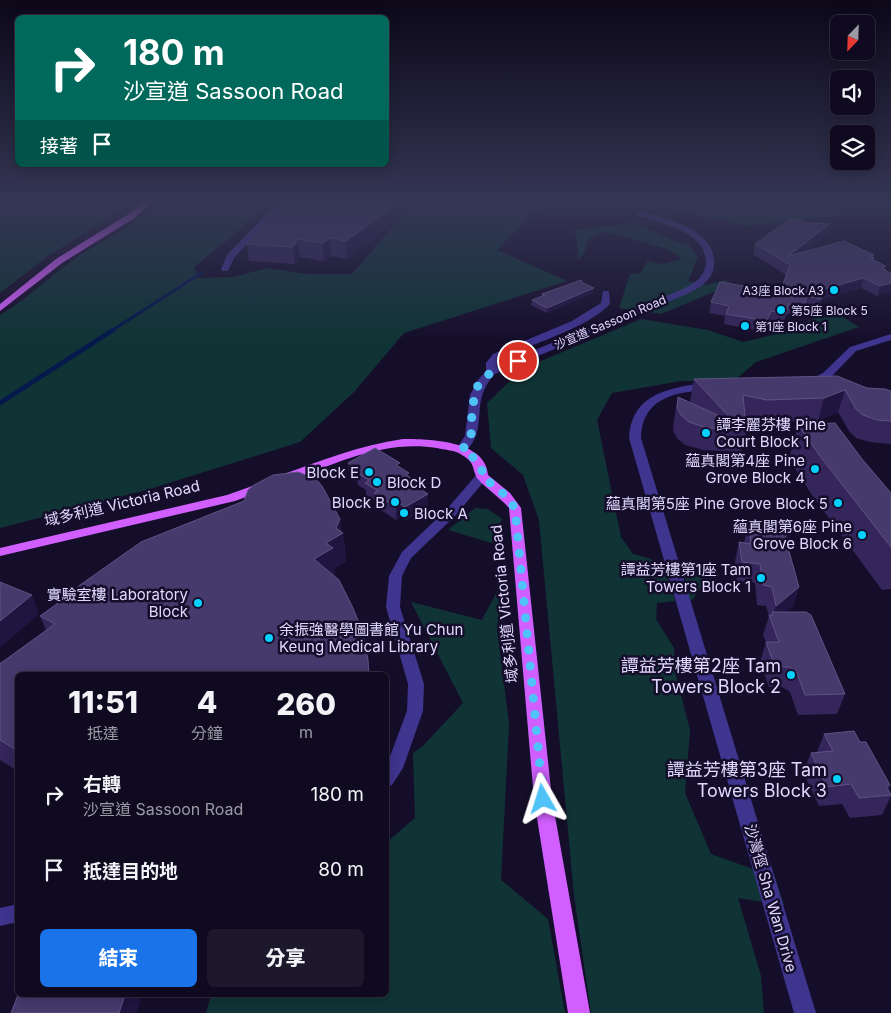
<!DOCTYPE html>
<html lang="zh-TW">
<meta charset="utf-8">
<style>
body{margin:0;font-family:Inter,"Noto Sans TC",sans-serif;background:#1e182d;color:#f1f3f6;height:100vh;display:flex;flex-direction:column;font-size:19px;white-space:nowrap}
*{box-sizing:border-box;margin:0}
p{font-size:16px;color:#9c9aa5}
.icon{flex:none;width:28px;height:28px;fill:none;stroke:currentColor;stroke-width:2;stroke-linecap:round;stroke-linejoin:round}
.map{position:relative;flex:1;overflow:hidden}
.drawer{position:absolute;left:15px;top:672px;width:374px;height:325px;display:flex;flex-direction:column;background:#100a20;border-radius:8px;box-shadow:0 2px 12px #0003,0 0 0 1px #302b3e}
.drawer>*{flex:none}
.banner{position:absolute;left:15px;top:15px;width:374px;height:152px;border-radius:8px;box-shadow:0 2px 12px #0003,0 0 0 1px #302b3e;background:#00695c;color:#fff;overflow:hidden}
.needle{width:32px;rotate:203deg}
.fabs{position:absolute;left:830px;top:15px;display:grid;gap:10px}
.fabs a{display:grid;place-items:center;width:45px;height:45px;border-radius:8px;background:#100a20;box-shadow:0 2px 12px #0003,0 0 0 1px #302b3e;font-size:25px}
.pin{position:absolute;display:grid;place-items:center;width:42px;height:42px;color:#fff;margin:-21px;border:2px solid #fff;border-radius:50%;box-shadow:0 1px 5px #0007}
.me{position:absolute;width:55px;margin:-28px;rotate:354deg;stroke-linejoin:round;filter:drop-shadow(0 0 4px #0008)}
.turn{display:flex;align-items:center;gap:18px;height:105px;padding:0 25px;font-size:22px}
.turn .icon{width:65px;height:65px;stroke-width:2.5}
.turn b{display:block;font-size:35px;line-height:42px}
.then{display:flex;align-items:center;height:48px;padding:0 25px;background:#0003;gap:10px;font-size:19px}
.eta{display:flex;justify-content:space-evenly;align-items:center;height:85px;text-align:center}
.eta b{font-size:30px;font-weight:800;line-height:35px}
.action{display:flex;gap:10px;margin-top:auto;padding:10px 25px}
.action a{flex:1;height:58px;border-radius:8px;background:#1a73e8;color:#fff;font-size:20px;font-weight:800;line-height:58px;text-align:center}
.action a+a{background:#1e182d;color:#f1f3f6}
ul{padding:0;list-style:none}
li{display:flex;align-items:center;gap:15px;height:75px;padding:0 25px}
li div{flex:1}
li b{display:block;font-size:19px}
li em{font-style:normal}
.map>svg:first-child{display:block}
.green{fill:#103436}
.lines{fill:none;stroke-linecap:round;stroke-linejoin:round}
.stream-far1{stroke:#05194d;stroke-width:3}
.stream{stroke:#05194d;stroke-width:4.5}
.minor{fill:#3f348e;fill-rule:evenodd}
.major{fill:#d15fff;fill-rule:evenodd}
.wall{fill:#34255a}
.shaded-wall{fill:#201440}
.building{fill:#46396c;stroke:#5e5283}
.route{stroke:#4fc3f7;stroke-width:9;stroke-dasharray:0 16.2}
.poi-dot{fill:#04d1ff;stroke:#150e2b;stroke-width:2}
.labels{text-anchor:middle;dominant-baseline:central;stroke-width:5;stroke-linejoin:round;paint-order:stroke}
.far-poi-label{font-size:12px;fill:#e0d8ff;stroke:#150e2b;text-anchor:start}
.far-street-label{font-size:12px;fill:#e0d8ff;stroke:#150e2b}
.poi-label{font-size:15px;fill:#e0d8ff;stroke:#150e2b;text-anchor:end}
.street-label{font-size:15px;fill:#e0d8ff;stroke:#150e2b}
.near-poi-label{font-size:18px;fill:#e0d8ff;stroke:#150e2b;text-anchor:end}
</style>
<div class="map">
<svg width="891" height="1013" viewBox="0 0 891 1013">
<rect width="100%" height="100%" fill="#150e2b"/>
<!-- green -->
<g class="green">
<polygon points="0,200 135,200 123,209 48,256 0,293"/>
<path d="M161,200H270L236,233L194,267L198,278L233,277L267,268L306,274H352L416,200H563L532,214L497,250L567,281L404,333L354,392L300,442L150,489L0,528V315C27,299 48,278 73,260C100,241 140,224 161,200Z"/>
<polygon points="671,200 835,200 860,213 746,226 675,210"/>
<polygon points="636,223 674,241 689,245 698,257 688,281 707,285 725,280 733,284 661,314 619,308 630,274 640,273 648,261 662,264 682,259 667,249 604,231 587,240 585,253 577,260 578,247 575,230"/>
<path d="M833,311L859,327L756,362L734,381H681L612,393L597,420L621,537L633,554C667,562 667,568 675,601L657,603L656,619L674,648L676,675L690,730L685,793L711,854L775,877L784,905L738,898L761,976L764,1013H591L574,895L539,520L523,475L491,448L487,403L522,369L641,319L708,330L743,342L776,334Z"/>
<polygon points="475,508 488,509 502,519 492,543 448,530"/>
<polygon points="684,567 712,574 692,600 687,600"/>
<polygon points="502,582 497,629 509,724 501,880 548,919 565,1013 206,1013 211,995 386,995 386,843 415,818 413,753 423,746 463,703 411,602 482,620"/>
</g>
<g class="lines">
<!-- stream-far1 -->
<polyline class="stream-far1" points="111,331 203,272"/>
<!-- stream -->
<polyline class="stream" points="0,403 113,330"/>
<!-- minor -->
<g class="minor">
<polygon points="280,200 288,200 234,258 228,271 222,271 221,269 227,255"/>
<polygon points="870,200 879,200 891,205 891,210"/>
<path d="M636,211H642C667,220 717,229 714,265C713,279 701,287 689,293L495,374C468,402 490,427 466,451H458L456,449L465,436L470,395L478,380L486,371V363L493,354L572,321L601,303L603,291H609L610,304C589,327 530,345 501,358L496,366L683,289C695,283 706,276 706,261C704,230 660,223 636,215Z"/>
<polygon points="891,334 891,340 856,351 831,377 808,386 803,383 823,373 850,347"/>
<path d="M697,384H709L714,387C709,392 703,390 696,391C665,394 642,404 641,438L816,1013H794L629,438C631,398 662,389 697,384Z"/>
<polygon points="482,472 486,473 488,476 486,479 455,516 411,558 402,576 400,607 424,684 423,711 403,768 392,785 386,787 386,767 407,711 408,684 386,607 389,576 402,552 446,510 478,473"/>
<polygon points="18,904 18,922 0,926 0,908"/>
</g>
<!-- major -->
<g class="major">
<polygon points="147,200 155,200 136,217 62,263 0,311 0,304 56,259 130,213"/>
<path d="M403,439C428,439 486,440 488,475L510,493L521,508L552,799L590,1013H568L534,799L509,508C503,500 478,482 476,476C472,466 474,462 462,455C455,450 445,450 437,448C384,440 337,463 289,481L285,482L279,478L281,475C321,461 360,445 403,439Z"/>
<polygon points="264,482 268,483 270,486 268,489 235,501 0,556 0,548 227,495"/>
</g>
</g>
<!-- wall -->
<g class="wall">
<polygon points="288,200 407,200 394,223 347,259 331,256 324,261 300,257 295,264 249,261 247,244"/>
<polygon points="827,234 804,251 874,255 873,260 886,270 886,271 891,273 891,292 877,296 861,288 821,300 818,309 804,306 801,316 787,314 783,324 769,322 765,332 724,324 725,316 709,313 711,302 780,292 786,275 753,254 755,244"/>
<polygon points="583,283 593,293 547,313 531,305 532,300 542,296 542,294"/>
<polygon points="694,379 867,388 891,391 891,444 870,442 856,438 849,431 838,412 818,421 762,422 744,418 742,427 747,429 741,452 703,450 685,445 677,438 673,431 674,420 678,397 692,404 690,401"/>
<polygon points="798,425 862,459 891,493 891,589 882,590 812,495 789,459"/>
<polygon points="348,463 400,468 419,488 428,494 428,506 406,520 401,517 396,520 375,506 375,500 366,495 366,490 358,485 357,481 349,475"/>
<polygon points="340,519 341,532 343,533 346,561 335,568 335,575 334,576 368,660 369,675 18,675 18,771 0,760 0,663 1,663 46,630 40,616 74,592 73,590"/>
<polygon points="752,520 776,525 787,544 799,587 793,606 785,612 845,694 837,714 798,715 790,692 782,687 769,687 760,662 766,642 763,635 769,616 766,606 757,605 755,583 737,581 735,561 739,542 744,543 748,522 751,523"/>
<polygon points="824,734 860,742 890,785 888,790 891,794 891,796 882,815 850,818 842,804 819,806 803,772 811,753 817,752"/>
</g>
<!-- shaded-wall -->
<g class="shaded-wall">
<polygon points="397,200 407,200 394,223 347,259 346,241"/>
<polygon points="830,224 827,234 787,264 788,256"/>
<polygon points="330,238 331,256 324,261 323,243"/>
<polygon points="298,239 300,257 295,264 293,247"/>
<polygon points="864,278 861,288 821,300 818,309 824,289"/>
<polygon points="891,283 891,292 877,296 880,286"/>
<polygon points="594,288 593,293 547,313 547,308"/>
<polygon points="789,304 787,314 783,324"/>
<polygon points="771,311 769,322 765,332 767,321"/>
<polygon points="845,390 838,412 818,421 824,398"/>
<polygon points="428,494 428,506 406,520 405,507"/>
<polygon points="401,504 401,517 396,520 396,507"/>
<polygon points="340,519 341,534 343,533 346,561 335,568 335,575 317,587 314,559 326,543 336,528"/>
<polygon points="791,531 785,550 785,537"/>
<polygon points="799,587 793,606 772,624 771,622 776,606"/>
<polygon points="32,595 39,614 0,648 0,621"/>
<polygon points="125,995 142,995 137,1013 119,1013"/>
</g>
<!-- building -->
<g class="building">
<polygon points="288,200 397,200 393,207 346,241 330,238 323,243 298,239 293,247 247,244"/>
<polygon points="791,218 809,223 830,224 788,256 844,241 874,255 869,256 874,258 871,259 886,266 882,268 886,270 884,270 891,273 891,283 880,286 864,278 824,289 821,299 807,296 804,306 789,304 786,314 771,311 767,321 726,314 729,306 711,302 720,282 780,292 790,265 755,244"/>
<polygon points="581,280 583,283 594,288 547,308 532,300 545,295 542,294"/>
<polygon points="837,376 867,388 885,389 891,391 891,421 877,420 863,415 856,409 845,390 824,398 767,400 743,395 745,416 741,427 747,429 707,428 689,422 681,415 677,408 678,397 735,423 694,379"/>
<polygon points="835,423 862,459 891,493 891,547 823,460 798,425"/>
<polygon points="375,448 400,463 396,465 409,473 406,475 419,483 415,486 428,494 405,507 401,504 396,507 374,493 378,491 365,483 369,480 357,473 360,471 348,463"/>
<polygon points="298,472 316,479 322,486 340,519 336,528 343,533 326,543 333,548 314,559 339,580 352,606 363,632 368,660 369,675 18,675 18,751 0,740 0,663 1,663 55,624 40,616 75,591 73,590 141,542 244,501 248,490 254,485 273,475"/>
<polygon points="752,520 775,523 776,525 782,525 791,531 785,537 799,587 776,606 772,587 763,585 760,564 742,562 739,542 751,544 748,522 753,523"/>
<polygon points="0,582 32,595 0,621"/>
<polygon points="772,612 806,612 811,615 845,694 805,695 797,673 789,667 775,667 766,642 779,642 769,615 773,615"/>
<polygon points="854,731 860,742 866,742 890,785 886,786 891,795 859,798 851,784 827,787 811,753 833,751 824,734"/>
<polygon points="18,995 125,995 119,1013 11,1013"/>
</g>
<!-- sky -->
<linearGradient id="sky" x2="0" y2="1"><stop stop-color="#0c0818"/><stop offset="0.59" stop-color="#353655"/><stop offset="1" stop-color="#353655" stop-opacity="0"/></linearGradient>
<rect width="891" height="341" fill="url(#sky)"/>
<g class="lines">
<!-- route -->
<path class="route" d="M518,361L491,372L476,388L472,410L471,438L462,450C472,455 484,465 482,476L506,496L515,508L543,799"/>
</g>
<!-- markers -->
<g class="poi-dot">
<circle cx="834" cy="290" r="5"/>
<circle cx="781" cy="310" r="5"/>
<circle cx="745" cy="326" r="5"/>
<circle cx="706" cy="433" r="5"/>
<circle cx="815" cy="469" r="5"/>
<circle cx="369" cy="472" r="5"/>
<circle cx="377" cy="482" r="5"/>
<circle cx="395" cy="502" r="5"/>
<circle cx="838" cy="503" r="5"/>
<circle cx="404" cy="513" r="5"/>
<circle cx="862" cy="535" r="5"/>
<circle cx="761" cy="578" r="5"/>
<circle cx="198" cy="603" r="5"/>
<circle cx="269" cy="638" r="5"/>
<circle cx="791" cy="675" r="5"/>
<circle cx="837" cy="779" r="5"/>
</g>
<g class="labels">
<!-- far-poi labels -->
<g class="far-poi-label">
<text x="824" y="290" text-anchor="end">A3座 Block A3</text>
<text x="791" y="310">第5座 Block 5</text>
<text x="755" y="326">第1座 Block 1</text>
</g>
<!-- far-street labels -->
<g class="far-street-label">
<text transform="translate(610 322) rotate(-23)">沙宣道 Sassoon Road</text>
</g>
<!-- poi labels -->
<g class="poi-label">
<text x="716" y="424" text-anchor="start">譚李麗芬樓 Pine<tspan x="716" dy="17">Court Block 1</tspan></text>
<text x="805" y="460">蘊真閣第4座 Pine<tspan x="805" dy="17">Grove Block 4</tspan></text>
<text x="359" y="472">Block E</text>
<text x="387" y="482" text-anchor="start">Block D</text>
<text x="385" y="502">Block B</text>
<text x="828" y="503">蘊真閣第5座 Pine Grove Block 5</text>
<text x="414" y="513" text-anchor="start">Block A</text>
<text x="852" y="526">蘊真閣第6座 Pine<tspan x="852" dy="17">Grove Block 6</tspan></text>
<text x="751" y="569">譚益芳樓第1座 Tam<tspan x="751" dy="17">Towers Block 1</tspan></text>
<text x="188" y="594">實驗室樓 Laboratory<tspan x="188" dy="17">Block</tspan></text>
<text x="279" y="629" text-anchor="start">余振強醫學圖書館 Yu Chun<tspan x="279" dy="17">Keung Medical Library</tspan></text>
</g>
<!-- street labels -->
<g class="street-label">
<text transform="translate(122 503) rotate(-13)">域多利道 Victoria Road</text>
<text transform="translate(504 604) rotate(-96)">域多利道 Victoria Road</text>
<text transform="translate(771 898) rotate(74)">沙灣徑 Sha Wan Drive</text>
</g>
<!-- near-poi labels -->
<g class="near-poi-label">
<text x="781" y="665">譚益芳樓第2座 Tam<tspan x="781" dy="21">Towers Block 2</tspan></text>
<text x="827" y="769">譚益芳樓第3座 Tam<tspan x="827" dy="21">Towers Block 3</tspan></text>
</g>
</g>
</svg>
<div class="fabs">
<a><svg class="needle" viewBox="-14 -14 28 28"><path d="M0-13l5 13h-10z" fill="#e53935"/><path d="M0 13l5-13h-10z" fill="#9c9aa5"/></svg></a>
<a><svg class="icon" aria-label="sound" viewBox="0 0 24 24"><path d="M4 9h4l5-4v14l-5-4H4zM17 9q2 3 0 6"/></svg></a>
<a><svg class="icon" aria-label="layers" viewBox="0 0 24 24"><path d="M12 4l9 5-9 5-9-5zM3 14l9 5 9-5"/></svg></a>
</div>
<div class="pin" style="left:518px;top:361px;background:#d93025"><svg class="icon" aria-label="arrive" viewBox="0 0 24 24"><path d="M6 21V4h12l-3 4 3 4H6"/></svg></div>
<svg class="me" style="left:543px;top:799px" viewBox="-20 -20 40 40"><path d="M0-17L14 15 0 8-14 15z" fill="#4fc3f7" stroke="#fff" stroke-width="4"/></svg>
<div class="banner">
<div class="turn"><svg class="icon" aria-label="right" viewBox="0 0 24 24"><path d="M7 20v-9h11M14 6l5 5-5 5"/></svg><div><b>180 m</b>沙宣道 Sassoon Road</div></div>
<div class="then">接著<svg class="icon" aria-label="arrive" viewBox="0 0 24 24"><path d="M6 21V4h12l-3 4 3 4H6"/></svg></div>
</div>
<section class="drawer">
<div class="eta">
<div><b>11:51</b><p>抵達</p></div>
<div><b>4</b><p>分鐘</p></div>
<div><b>260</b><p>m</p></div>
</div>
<ul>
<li><svg class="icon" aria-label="right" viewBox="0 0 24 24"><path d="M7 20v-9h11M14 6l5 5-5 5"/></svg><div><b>右轉</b><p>沙宣道 Sassoon Road</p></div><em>180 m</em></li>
<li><svg class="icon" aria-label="arrive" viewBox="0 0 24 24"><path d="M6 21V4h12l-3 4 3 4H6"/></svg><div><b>抵達目的地</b></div><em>80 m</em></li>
</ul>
<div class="action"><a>結束</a><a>分享</a></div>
</section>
</div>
